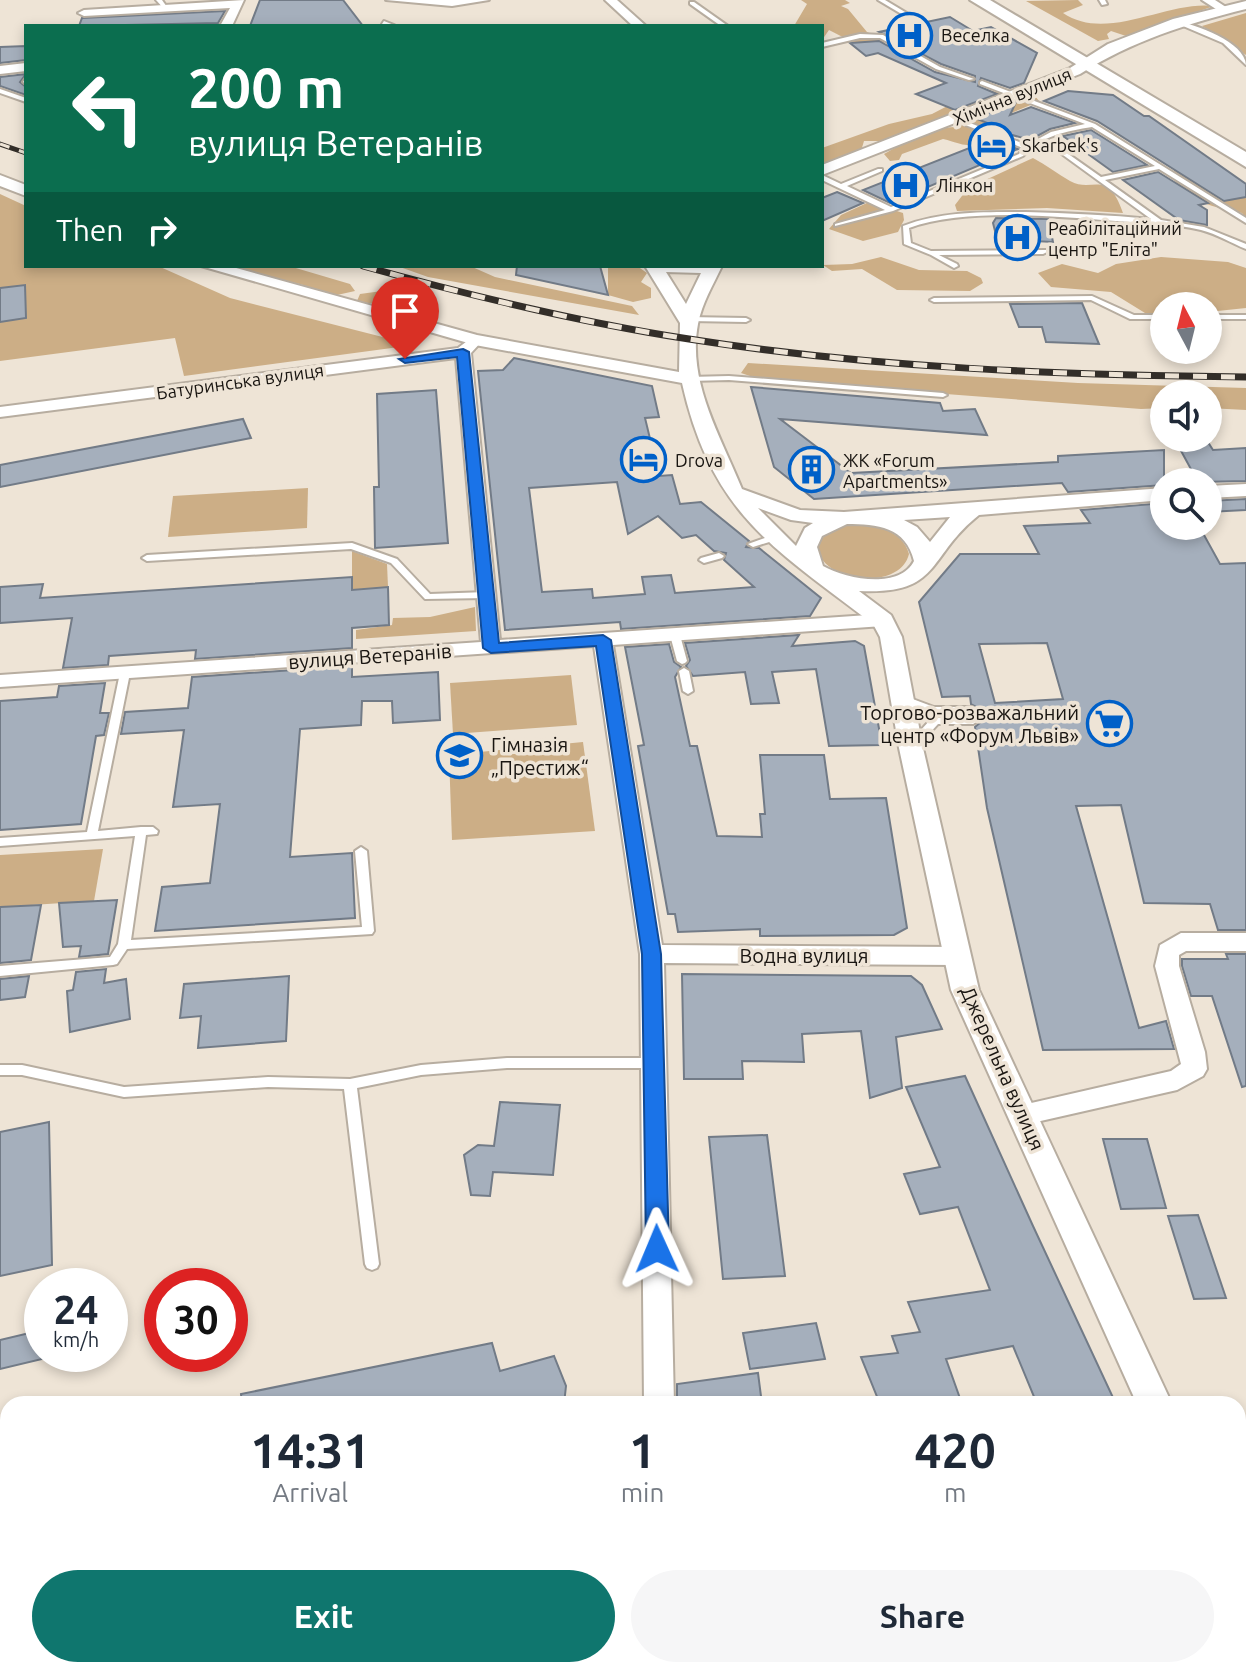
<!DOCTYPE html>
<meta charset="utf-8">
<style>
body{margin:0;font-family:Ubuntu,sans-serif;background:#f6f6f7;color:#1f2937;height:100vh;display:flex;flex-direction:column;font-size:30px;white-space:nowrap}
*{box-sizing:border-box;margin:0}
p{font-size:26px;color:#747a83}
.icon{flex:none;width:44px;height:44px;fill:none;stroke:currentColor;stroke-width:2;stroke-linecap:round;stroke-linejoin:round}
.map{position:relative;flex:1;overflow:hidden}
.details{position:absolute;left:0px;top:1396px;width:1246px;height:282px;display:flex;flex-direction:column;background:#fff;border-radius:24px 24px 0 0;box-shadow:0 4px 12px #0003}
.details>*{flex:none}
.hud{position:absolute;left:24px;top:24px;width:800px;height:244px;border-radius:0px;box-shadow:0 4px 12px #0003;background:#0b6e4f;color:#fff;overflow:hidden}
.needle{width:52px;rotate:353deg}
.buttons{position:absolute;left:1150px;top:292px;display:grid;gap:16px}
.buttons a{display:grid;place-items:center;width:72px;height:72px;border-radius:50%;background:#fff;box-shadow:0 4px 12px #0003;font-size:40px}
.speed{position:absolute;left:24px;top:1268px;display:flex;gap:16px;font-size:40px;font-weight:700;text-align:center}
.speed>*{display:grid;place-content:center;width:104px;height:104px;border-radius:50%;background:#fff;box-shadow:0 4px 12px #0003;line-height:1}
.speed small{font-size:20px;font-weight:400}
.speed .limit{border:12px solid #d22;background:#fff;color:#111}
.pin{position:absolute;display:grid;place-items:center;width:68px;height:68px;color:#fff;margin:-82px -34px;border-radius:50% 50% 50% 0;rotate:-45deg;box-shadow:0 0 8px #0007}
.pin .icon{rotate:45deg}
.me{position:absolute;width:88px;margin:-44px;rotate:359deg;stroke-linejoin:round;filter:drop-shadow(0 0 6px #0008)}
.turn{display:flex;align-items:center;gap:28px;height:168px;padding:0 32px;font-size:36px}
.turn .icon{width:104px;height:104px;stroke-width:2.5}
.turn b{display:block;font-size:56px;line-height:68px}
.then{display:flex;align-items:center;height:76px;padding:0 32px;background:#0003;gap:16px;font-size:30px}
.eta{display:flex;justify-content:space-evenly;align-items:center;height:136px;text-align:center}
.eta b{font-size:48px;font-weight:700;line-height:56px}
.action{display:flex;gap:16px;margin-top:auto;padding:16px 32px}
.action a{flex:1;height:92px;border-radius:48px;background:#0f766e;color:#fff;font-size:32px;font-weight:700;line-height:92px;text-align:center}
.action a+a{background:#f6f6f7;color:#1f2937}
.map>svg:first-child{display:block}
.green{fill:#ccae86}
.building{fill:#a5afbc;stroke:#727b87;stroke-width:2;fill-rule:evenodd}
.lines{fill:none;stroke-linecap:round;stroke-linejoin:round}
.service-casing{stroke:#b7ada0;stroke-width:4}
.pedestrian-casing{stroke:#b7ada0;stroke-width:4}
.minor-casing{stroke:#b7ada0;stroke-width:4}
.tertiary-casing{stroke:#b7ada0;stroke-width:4}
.primary-casing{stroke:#b7ada0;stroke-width:4}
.service{fill:#fff;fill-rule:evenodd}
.pedestrian{fill:#fff;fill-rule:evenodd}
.minor{fill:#fff;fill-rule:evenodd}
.tertiary{fill:#fff;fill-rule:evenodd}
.primary{fill:#fff;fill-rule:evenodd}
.rail-far1-casing{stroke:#332e29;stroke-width:5}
.rail-casing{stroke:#332e29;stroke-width:7}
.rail-far1{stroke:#eee4d6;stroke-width:3;stroke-dasharray:10;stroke-linecap:butt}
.rail{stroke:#eee4d6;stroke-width:5;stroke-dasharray:14;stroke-linecap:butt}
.route{fill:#1a73e8;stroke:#114b97;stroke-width:2}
.labels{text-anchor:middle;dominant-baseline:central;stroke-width:7;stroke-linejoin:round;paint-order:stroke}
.far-poi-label{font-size:18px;fill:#191511;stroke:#eee4d6;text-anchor:start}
.far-street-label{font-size:18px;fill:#191511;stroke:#eee4d6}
.street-label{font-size:20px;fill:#191511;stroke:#eee4d6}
.poi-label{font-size:20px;fill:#191511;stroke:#eee4d6;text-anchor:end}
</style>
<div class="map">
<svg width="1246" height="1677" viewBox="0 0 1246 1677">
<rect width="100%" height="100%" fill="#eee4d6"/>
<!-- green -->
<g class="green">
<polygon points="801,0 845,0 850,3 841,6 848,9 867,32 885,40 883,46 868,50 829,30 822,40 822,26 794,26 807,4"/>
<path d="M1078,0L1083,5L1063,13C1107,43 1167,0 1214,6L1126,36L1111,31L1107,34L1109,39L1098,41L1026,1Z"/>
<polygon points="1246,13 1246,55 1202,26"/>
<polygon points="982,88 1004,94 888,141 864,141 861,151 822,165 822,148 889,124 932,114"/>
<path d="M1035,96L1039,101L1033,104L985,124L991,133L989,138C964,150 965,144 943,139L902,154L899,160L890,161L884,154C907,141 932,126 958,127L963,120L1014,99Z"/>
<path d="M1033,158C1046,165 1058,174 1070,181C1093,194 1107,167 1123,213L1047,208L957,211L955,205L968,188Z"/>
<path d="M1176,165L1223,195L1246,198V220L1242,213C1217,207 1183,203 1172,175Z"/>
<polygon points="0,194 26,206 26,266 158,266 230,298 414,345 184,376 175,338 0,361"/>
<polygon points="869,202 903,213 904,220 898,232 863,241 829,229 841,215"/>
<polygon points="881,257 919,270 967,271 981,278 983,283 970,291 897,290 862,269 832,271 823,265 852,264"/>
<polygon points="1161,257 1228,262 1246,268 1246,308 1208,312 1208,306 1164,306 1164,313 1145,313 1111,292 1051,287 1038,273 1062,264 1098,273 1116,264"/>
<polygon points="229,266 289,266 350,284 355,291 328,297 303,285"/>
<polygon points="397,266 470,266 495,277 632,306 639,315 428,277"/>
<polygon points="608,266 637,266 647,273 641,282 651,288 651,298 633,302 608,295"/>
<path d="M382,291L424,303L423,311L414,313C397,303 377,306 357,301L360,294Z"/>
<polygon points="748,363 1078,383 1246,388 1246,410 1208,408 1208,394 1164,394 1164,408 1141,409 762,380 741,373"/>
<polygon points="308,488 307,528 168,537 173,496"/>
<path d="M864,525C883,527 903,533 909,554C900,591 824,584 817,548C824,528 845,524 864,525Z"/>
<polygon points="352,551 387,564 388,587 352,590"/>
<polygon points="475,607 476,631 356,639 356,630 392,625 393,618 430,617"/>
<polygon points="571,675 577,725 453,734 450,683"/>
<polygon points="583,742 595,831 452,840 449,755"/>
<polygon points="103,849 94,901 0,907 0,855"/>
</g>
<!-- building -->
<g class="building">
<polygon points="260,0 343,0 363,26 250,26"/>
<polygon points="225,11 218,23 79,26 82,18"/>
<polygon points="950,17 973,31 991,27 1037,53 1024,83 1010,88 981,78 978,86 997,94 955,110 916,94 946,83 878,53 866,56 850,43 879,41 935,72 975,82 975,76 941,64 879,32"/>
<polygon points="26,46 26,60 0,63 0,47"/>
<polygon points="26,74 20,82 26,87 26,95 0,86 0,77"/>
<polygon points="1068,91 1113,95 1144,116 1149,116 1246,184 1246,197 1224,201 1097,121 1044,101"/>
<polygon points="1016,102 1010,115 1031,107 1075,123 1050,129 1030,140 1005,133 1009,132 975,118"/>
<polygon points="1091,130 1147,165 1113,172 1063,136"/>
<polygon points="992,139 1018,149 890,203 863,190"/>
<polygon points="1158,172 1208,203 1199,205 1207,210 1207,225 1179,220 1123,180"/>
<polygon points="837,192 863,203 822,221 822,198"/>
<polygon points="996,218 1048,219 1053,242 1034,241 1035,247 999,247 993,223"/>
<polygon points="517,266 600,266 608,295 516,275"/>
<polygon points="25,285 26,318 0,322 0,288"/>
<polygon points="1082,303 1099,344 1046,342 1042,327 1019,327 1010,304"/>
<path d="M514,358L652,386L659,417L645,418L659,476L672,475L680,504L701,502L749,541L746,547L759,548L821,598L810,616L621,629L620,622L505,630L478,371L503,370ZM617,482L628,534L658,516L682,538L696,535L714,551L726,553L724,560L754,587L675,593L671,575L642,577L645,594L593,598L592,589L542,592L529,488Z"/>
<polygon points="751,387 940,403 943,411 975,409 987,435 780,419 851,473 1058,462 1058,456 1164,450 1164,485 1068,492 1062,483 814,499 774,467"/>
<polygon points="436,390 448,543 375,548 374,487 379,487 377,394"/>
<polygon points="243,419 251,438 0,487 0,465"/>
<polygon points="1206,439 1213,450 1246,448 1246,481 1198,482 1180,449 1185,449 1180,440"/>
<polygon points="1246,499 1246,510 1208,512 1208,501"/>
<path d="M1164,503V526H1199L1220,564L1246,563V930H1218L1210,904L1144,903L1121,805L1076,806L1139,1028L1166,1021L1174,1049L1043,1050L987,808L975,727L981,722L974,715L980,709L971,704L970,696L942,697L919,602L960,554H1039L1024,526L1090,523L1081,510ZM1047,643L1063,699L995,703L979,644Z"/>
<polygon points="352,577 352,590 388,587 389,625 352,628 352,648 195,659 196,650 109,656 108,665 63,668 72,618 0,623 0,587 43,584 40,598"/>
<polygon points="799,635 792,646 855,641 864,646 882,745 829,746 816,669 772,672 779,703 751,704 745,672 693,676 686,666 690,660 685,643"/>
<polygon points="669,644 674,662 681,667 675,677 690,746 697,746 717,836 762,837 760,814 765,814 760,755 824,755 830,799 886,798 907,928 894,935 760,936 760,929 678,932 675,914 668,914 638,746 644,745 625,647"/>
<polygon points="352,666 352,677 438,672 440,720 393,723 392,701 362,701 361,725 300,729 290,857 352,853 355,918 155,931 162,887 210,883 220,804 173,807 184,730 121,734 125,712 188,708 192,677"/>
<polygon points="105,683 100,713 109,713 104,735 96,736 81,824 0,830 0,701 57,697 59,686"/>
<polygon points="117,900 108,954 79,957 81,946 63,947 59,903"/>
<polygon points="41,905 31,960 0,963 0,907"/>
<polygon points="1226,954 1246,954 1246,1086 1242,1087 1212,996 1191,996 1182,966 1182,959 1228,959"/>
<polygon points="106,969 104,983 126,979 130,1019 70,1032 67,991 73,990 76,972"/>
<polygon points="682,974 911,976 922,985 942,1029 896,1037 902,1088 870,1098 861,1031 802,1034 804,1062 742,1061 743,1079 684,1079"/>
<polygon points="29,976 25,997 0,1000 0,979"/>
<polygon points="289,976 286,1041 198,1048 201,1016 180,1018 184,984"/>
<polygon points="965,1076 1033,1226 1116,1404 1037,1404 1013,1346 946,1359 962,1404 880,1404 861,1357 898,1353 892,1336 920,1332 908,1302 990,1290 958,1207 920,1214 904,1174 940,1167 906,1087"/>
<polygon points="500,1102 560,1105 553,1175 493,1172 490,1196 471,1195 464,1155 478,1145 494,1146"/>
<polygon points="49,1122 52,1265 0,1276 0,1132"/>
<polygon points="767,1135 785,1276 723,1279 709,1137"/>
<polygon points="1103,1139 1147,1139 1166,1208 1121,1209"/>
<polygon points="1198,1215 1226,1298 1194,1299 1168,1216"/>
<polygon points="816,1323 825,1359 750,1369 743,1333"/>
<polygon points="42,1330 42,1359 0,1369 0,1340"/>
<polygon points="492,1343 500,1371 554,1356 566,1386 564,1404 242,1404 241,1394"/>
<polygon points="758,1373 762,1404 677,1404 677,1384"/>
</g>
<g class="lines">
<defs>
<g id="service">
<polygon points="156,0 162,0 169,10 165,10"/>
<polygon points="878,0 885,0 920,21 915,22"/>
<polygon points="1099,0 1105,0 1107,4 1102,5"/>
<polygon points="690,2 694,2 728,26 721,26 690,4"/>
<polygon points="384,21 394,25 395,26 382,24"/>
<path d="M1176,21C1195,24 1245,42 1246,65L1223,43L1176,23Z"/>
<polygon points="860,34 883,35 940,67 974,79 969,80 936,69 880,38 860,38 822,47 822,43"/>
<polygon points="26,78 26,84 23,82"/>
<path d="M982,81L1095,124L1246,218V223L1159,169L1105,180L1161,220L1204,227L1246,244V249C1231,243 1217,234 1201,230C1173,223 1144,223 1116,221C1056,216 964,208 909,228L911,243L931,251L1046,250L1047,252L1043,254L939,255L957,264L958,266L954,268L931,255L904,244L903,226C942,211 984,212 1026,212C1068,213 1109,215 1151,219L1052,147L1057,146L1101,177L1155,166L1092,127C1067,131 1040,136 1023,156L893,211L835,226V224L885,210L822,180V175L841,184L878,169H882V171L847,186L891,207L1019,154L1023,148L953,120V118H957L1027,145L1051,132L1085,124L980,84V82Z"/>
<polygon points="0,89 26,98 26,102 0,93"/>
<polygon points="1092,296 1134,315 1164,315 1164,319 1130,319 1091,300 934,302 930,300 934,298"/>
<rect x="1208" y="315" width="38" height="4"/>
<polygon points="687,317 746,318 750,320 746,322 690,321 686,319"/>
<polygon points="729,376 943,393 947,395 943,397 729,380 689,381 685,379 689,377"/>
<polygon points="776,534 781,537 779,539 753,547 748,544"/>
<polygon points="352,543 397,559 430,594 487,592 492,595 487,598 425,599 391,563 351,549 147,561 142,558 147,555"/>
<polygon points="719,553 724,556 722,558 704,563 699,560 701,558"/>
<polygon points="675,632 680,635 687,661 685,663 682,664 677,661 670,635"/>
<polygon points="684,668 689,671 693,691 688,694 683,691 679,671"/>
<polygon points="125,670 130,673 98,831 141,827 153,827 158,831 157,834 146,835 131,940 362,927 355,851 361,847 367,851 374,931 372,934 127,949 117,964 113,965 0,976 0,966 110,957 118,944 135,836 0,846 0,838 87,832 120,673"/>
<polygon points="902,695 934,707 972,707 977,710 972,713 933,713 898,700 897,698 898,696"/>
<polygon points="935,718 973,718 978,721 973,724 938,724 917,747 909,747 908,745 909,743 931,719"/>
<polygon points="507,1058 655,1058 659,1059 661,1063 659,1067 655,1068 507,1068 421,1075 357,1088 379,1264 377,1268 372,1270 367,1268 365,1264 344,1089 268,1087 124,1097 22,1075 0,1075 0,1065 22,1065 124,1087 268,1077 350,1079 421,1065"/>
</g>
<polygon id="pedestrian" points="386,0 489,0 452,6"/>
<g id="minor">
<polygon points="244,0 232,26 220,26 230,8 84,16 78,13 84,10"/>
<polygon points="605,0 617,0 646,26 633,26"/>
<polygon points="1202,0 1215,0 1229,9 1219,11"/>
<polygon points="26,63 26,71 0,74 0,66"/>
<polygon points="475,335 483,340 471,353 500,640 883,614 893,620 883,626 613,645 662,945 956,947 964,950 968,956 964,962 956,965 664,963 674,1404 644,1404 640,954 594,646 0,687 0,675 481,642 456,358 0,417 0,407 458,348"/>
<polygon points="1181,933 1246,933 1246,951 1186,951 1179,955 1179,966 1205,1052 1207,1069 1203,1076 1177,1090 1023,1125 1014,1121 1010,1114 1014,1107 1171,1071 1181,1064 1155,966 1160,945"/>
<polygon points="644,1670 676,1670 677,1677 643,1677"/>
</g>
<g id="tertiary">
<path d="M1246,1V9C1186,24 1132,41 1080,74L822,175V165L1070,68L1108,44L1173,19Z"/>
<polygon points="0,175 26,185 26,196 0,186"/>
<path d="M201,266H229L477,335L679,372L680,323L645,266H722C713,285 702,303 698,324C687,382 721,437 742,489L800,510L844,512L1164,488V500L979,515C926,557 942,595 859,591L891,615L902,637L923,748L979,990L1172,1404H1137L951,990L899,748L880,637L873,624C774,548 712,515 682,383L475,345ZM666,272L701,273L686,304ZM758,508L791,520L813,523L805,528L796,546ZM950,517L930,542L917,527L904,520ZM847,524C877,524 906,527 914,561C899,590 846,579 823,566L817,547L822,536Z"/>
<polygon points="1246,484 1246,496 1208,498 1208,486"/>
<polygon points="1238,1568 1246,1571 1246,1626 1238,1623"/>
</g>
<polygon id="primary" points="970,0 990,0 1246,152 1246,167"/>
</defs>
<!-- service casing -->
<use href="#service" class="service-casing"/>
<!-- pedestrian casing -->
<use href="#pedestrian" class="pedestrian-casing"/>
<!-- minor casing -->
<use href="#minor" class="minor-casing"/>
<!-- tertiary casing -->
<use href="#tertiary" class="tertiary-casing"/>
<!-- primary casing -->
<use href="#primary" class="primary-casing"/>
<!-- service -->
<use href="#service" class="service"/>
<!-- pedestrian -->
<use href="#pedestrian" class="pedestrian"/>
<!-- minor -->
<use href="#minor" class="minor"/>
<!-- tertiary -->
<use href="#tertiary" class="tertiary"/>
<!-- primary -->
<use href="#primary" class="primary"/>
<defs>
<polyline id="rail-far1" points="0,144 26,153"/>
<path id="rail" d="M363,266C471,296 578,322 689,339C873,368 1060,375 1246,377"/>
</defs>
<!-- rail-far1 casing -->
<use href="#rail-far1" class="rail-far1-casing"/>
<!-- rail casing -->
<use href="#rail" class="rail-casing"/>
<!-- rail-far1 -->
<use href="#rail-far1" class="rail-far1"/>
<!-- rail -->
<use href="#rail" class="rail"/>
</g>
<!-- route -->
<polygon class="route" points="463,349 469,352 499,643 603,635 611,640 661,954 669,1249 665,1256 657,1259 649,1256 646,1249 642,954 596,646 491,653 483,648 457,357 405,363 399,359"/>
<!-- icons -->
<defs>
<symbol id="hospital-ring" viewBox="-11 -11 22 22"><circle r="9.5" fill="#eee4d6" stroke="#0060c8" stroke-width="1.5"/><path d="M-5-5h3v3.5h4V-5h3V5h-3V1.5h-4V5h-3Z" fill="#0060c8"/></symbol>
<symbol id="hotel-ring" viewBox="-11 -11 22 22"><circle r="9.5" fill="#eee4d6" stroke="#0060c8" stroke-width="1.5"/><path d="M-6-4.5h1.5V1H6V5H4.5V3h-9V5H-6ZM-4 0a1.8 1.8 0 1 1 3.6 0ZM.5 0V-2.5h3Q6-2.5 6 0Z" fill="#0060c8"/></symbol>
<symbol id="building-ring" viewBox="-11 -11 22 22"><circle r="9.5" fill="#eee4d6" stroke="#0060c8" stroke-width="1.5"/><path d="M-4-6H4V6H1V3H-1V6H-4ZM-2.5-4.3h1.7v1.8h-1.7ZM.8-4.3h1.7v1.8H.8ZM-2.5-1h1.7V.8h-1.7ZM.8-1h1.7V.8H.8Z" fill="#0060c8"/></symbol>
<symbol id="supermarket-ring" viewBox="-11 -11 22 22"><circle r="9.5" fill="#eee4d6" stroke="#0060c8" stroke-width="1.5"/><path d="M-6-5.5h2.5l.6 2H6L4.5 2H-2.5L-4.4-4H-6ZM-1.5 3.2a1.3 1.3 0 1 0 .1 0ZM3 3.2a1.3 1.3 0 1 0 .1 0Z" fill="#0060c8"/></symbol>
<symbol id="school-ring" viewBox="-11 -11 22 22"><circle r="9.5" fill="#eee4d6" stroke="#0060c8" stroke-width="1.5"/><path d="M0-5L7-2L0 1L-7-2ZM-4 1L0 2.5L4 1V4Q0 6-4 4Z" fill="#0060c8"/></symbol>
</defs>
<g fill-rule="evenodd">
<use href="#hospital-ring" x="884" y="10" width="51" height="51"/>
<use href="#hotel-ring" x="966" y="120" width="51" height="51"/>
<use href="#hospital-ring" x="880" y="160" width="51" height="51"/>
<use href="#hospital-ring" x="992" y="212" width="51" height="51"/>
<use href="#hotel-ring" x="618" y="434" width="51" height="51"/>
<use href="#building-ring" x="786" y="444" width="51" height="51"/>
<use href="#supermarket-ring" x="1084" y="698" width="51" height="51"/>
<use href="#school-ring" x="434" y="730" width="51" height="51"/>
</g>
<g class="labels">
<!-- far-poi labels -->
<g class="far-poi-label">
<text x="941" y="35">Веселка</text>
<text x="1022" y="145">Skarbek's</text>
<text x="936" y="185">Лінкон</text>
<text x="1048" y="228">Реабілітаційний<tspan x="1048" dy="21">центр "Еліта"</tspan></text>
<text x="675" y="460">Drova</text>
<text x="843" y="460">ЖК «Forum<tspan x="843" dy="21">Apartments»</tspan></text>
</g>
<!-- far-street labels -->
<g class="far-street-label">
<text transform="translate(1012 96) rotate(-22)">Хімічна вулиця</text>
<text transform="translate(240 381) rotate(-8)">Батуринська вулиця</text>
</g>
<!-- street labels -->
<g class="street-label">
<text transform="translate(370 656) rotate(-4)">вулиця Ветеранів</text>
<text x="804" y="955">Водна вулиця</text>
<text transform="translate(1003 1068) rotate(66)">Джерельна вулиця</text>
</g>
<!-- poi labels -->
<g class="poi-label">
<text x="1079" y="712">Торгово-розважальний<tspan x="1079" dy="23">центр «Форум Львів»</tspan></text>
<text x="491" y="744" text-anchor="start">Гімназія<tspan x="491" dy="23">„Престиж“</tspan></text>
</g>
</g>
</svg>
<div class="buttons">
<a><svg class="needle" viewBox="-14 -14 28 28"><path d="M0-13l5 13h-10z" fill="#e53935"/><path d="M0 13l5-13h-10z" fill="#747a83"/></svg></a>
<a><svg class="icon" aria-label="sound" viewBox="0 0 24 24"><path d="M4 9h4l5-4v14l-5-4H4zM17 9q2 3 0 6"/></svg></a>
<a><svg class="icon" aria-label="search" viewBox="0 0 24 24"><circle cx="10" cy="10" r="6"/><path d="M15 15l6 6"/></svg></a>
</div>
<div class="speed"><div>24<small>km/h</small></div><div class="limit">30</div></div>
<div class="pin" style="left:405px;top:359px;background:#d93025"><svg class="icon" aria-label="arrive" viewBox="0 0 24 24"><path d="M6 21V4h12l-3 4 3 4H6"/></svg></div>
<svg class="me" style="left:657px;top:1249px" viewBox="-20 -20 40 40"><path d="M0-17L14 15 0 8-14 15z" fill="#1a73e8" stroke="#fff" stroke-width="4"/></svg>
<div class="hud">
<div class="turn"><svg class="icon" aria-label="left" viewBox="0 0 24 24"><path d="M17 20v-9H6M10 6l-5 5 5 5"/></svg><div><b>200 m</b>вулиця Ветеранів</div></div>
<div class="then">Then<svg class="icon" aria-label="right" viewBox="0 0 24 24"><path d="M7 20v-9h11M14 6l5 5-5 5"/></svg></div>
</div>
<section class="details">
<div class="eta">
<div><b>14:31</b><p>Arrival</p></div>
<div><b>1</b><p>min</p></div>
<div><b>420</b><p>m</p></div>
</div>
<div class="action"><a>Exit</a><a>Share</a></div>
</section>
</div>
